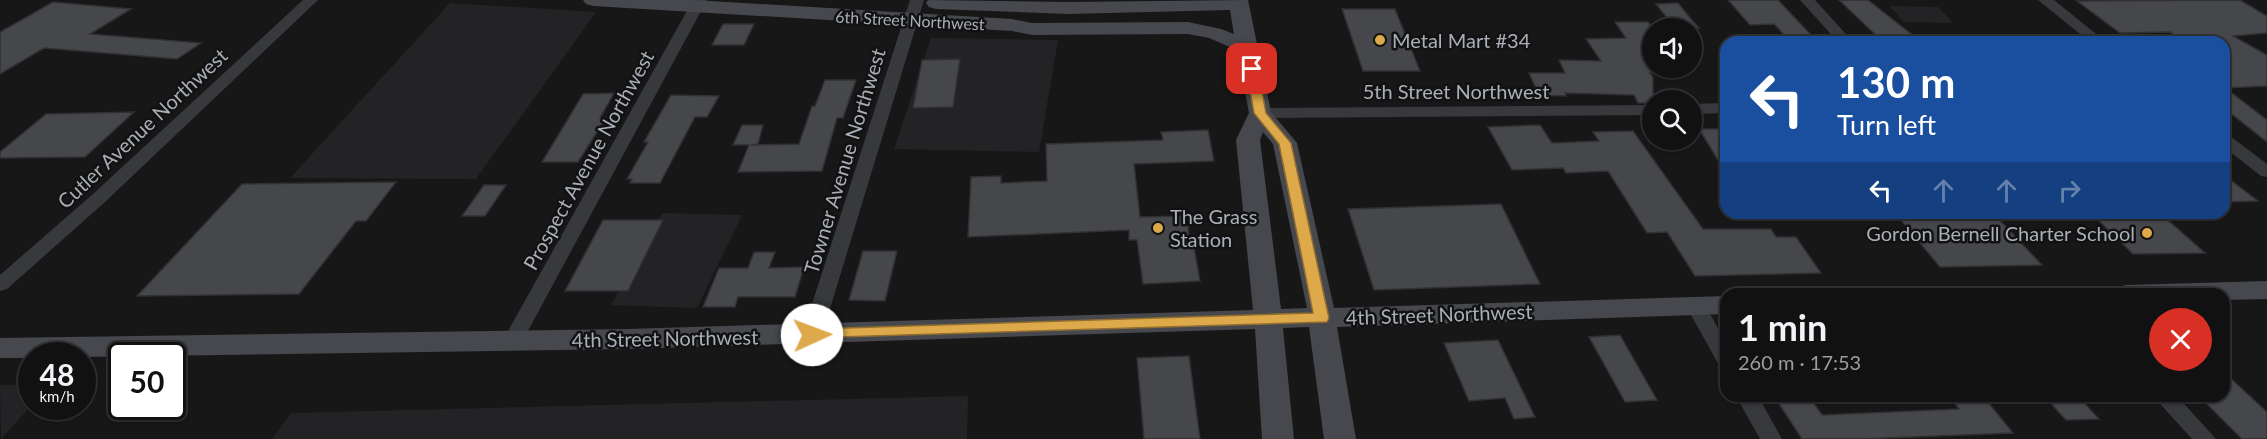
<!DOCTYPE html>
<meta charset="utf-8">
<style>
body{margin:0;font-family:Lato,sans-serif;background:#1e1f20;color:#f1f3f6;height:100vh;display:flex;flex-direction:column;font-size:22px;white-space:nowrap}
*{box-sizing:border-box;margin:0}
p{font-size:20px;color:#9c9d9f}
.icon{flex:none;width:33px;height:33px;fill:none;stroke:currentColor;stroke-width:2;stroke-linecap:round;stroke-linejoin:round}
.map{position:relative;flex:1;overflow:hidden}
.side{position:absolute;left:1720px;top:288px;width:510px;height:114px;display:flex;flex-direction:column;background:#111112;border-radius:18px;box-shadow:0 2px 4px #0004,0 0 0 2px #303132}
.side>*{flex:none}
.guide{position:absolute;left:1720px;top:36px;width:510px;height:183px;border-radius:18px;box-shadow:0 2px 4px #0004,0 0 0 2px #303132;background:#1a4fa0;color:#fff;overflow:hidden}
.controls{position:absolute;left:1642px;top:18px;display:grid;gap:12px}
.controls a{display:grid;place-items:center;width:60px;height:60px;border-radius:50%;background:#111112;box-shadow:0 2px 4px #0004,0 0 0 2px #303132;font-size:30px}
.speed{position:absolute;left:18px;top:342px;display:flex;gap:12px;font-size:30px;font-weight:700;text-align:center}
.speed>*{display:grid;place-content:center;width:78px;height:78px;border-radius:50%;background:#111112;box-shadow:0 2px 4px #0004,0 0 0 2px #303132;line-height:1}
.speed small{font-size:15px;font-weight:400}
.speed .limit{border:3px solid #111;border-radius:9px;background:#fff;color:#111}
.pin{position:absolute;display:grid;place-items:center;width:51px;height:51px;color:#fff;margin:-26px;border-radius:12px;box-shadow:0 3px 9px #0006}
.me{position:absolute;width:66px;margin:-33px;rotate:88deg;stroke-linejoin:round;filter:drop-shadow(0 0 4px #0008)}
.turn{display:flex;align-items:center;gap:21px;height:126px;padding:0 18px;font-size:27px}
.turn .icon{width:78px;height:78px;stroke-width:2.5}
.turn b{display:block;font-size:42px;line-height:51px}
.lanes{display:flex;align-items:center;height:57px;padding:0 18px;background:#0003;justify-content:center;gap:30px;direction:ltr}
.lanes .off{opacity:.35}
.round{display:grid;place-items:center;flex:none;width:63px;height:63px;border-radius:32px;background:#1e1f20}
.summary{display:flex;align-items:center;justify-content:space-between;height:102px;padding:0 18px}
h1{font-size:36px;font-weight:700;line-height:45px}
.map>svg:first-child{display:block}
.built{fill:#232325}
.building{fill:#46474b;stroke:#313134;stroke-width:1.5}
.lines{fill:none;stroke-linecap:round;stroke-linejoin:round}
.street{fill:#38393d;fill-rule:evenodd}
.secondary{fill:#46484d;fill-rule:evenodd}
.route{fill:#dda94a;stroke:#906e30;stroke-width:1.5}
.poi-dot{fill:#dda94a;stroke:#121213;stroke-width:2}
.labels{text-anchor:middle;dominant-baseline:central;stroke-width:5;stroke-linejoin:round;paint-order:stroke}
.far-street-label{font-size:16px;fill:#aaafb7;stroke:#121213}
.poi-label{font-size:20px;fill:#aaafb7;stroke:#121213;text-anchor:start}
.street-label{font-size:20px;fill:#aaafb7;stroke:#121213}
</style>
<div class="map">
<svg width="2267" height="439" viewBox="0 0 2267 439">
<rect width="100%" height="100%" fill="#171718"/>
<!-- built -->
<g class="built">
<polygon points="450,3 596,12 476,179 290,178"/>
<polygon points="1889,6 1938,7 1953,23 1904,22"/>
<polygon points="931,38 1058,40 1039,152 894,149"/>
<polygon points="662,213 742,215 697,308 611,305"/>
<polygon points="0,385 32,385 31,406 1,439"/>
<polygon points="968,396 967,439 272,439 291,413"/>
</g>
<!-- building -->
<g class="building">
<polygon points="1728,0 1778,0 1814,38 1788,39 1774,24 1750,25"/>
<polygon points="1839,0 1868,0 1915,37 1879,38"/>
<polygon points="2240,0 2267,16 2267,33 2233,36 2267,55 2267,86 2224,88 2224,42 2184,42 2170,32 2120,33 2077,1"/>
<polygon points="53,2 131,9 90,34 201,43 177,59 44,48 0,74 0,32"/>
<polygon points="1678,3 1691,19 1699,28 1675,28 1656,4"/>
<polygon points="1342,9 1395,9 1420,71 1363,71"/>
<polygon points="1615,22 1648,22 1653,28 1653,73 1650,73 1653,77 1653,103 1638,103 1634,95 1565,93 1566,96 1539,95 1529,73 1565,73 1559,60 1601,61 1586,39 1626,38"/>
<polygon points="723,24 754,24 744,45 712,45"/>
<polygon points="960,59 953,107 913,108 922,60"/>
<polygon points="825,80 856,80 843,118 837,118 822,171 738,172 749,145 733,145 742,125 763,125 758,144 751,145 799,144 812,106 815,106"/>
<polygon points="2228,90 2267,120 2267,142 2224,108 2224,95"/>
<polygon points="614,93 600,118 606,118 578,162 542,162 583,94"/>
<polygon points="671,95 719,96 707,117 695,117 660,183 630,183 632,179 627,179 648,142 644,142"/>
<polygon points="134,112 85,157 0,158 0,152 46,114"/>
<polygon points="1540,125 1552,143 1599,141 1593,132 1633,131 1703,229 1771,229 1776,237 1796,237 1821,273 1695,276 1667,232 1647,233 1608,171 1566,173 1563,168 1512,170 1488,127"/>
<polygon points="1699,129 1722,129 1726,137 1726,173"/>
<polygon points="1208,130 1214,161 1134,164 1140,217 1187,216 1190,247 1194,247 1200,281 1143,284 1137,240 1129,240 1129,230 968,237 971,177 1001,176 1001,183 1047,181 1046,144 1163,140 1161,132"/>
<polygon points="2224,175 2258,201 2224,202"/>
<polygon points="396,182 366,221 356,221 299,294 137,296 242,184"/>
<polygon points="484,185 506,185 485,216 462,216"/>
<polygon points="1501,204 1540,284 1374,290 1348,209"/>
<polygon points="1895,213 1993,213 2042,265 1940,267"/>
<polygon points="2091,213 2160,213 2205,253 2133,254"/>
<polygon points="603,220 663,220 628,291 565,291"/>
<polygon points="863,251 897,251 885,301 849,300"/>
<polygon points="754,252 775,252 769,268 804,267 795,297 738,297 735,307 703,307 719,268 748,268"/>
<polygon points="1620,335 1657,400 1625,402 1589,337"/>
<polygon points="1498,340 1535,417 1514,419 1505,398 1469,401 1444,343"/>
<polygon points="1189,356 1200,439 1144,439 1137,358"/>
<polygon points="2224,372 2267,412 2267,439 2242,439 2199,396 2224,396"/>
<polygon points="1774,396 1809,396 1822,415 1959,409 1949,396 1983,396 2013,433 1862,439 1802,439"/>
<polygon points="2044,396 2078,396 2099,419 2066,420"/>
</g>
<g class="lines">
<!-- street -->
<g class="street">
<polygon points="303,0 318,0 105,202 7,289 0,291 0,275 93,194"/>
<polygon points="693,0 707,0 523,340 520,345 513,347 506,345 503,340"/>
<polygon points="910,0 924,0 822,335 819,340 812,342 805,340 802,335"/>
<polygon points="1800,0 1815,0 1853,42 1838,42"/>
<polygon points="2038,0 2054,0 2106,42 2090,42"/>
<polygon points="1726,103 1726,113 1692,114 1692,104"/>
<polygon points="1653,105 1653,115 1260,118 1252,113 1260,108"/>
<polygon points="2224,134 2230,136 2267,164 2267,177 2261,176 2224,147"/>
<polygon points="1696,299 1703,301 1726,343 1726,367 1719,365 1686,306 1689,301"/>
<polygon points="1736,396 1758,396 1782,439 1760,439"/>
<polygon points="2153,396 2177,396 2216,439 2192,439"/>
</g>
<!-- secondary -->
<g class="secondary">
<path d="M583,0H693L1012,19L1032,23L1188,22L1221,29L1234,34L1230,10L1068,14L936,9L929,7L926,3L928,0L1068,2L1248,0L1271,112L1297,143L1334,308L1726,296V314L1337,327L1356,439H1324L1309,327L1283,328L1294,439H1262L1255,329L628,349L82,357L32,356V358H0V338L628,329L1253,310L1236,140L1249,113L1237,50L1209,38L1188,34L1032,35L1012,31L593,6L586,4ZM1263,132L1273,144L1307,308L1281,309L1260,140Z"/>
<polygon points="2267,281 2267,299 2224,300 2224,294 2112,294 2116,288 2126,285"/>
</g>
</g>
<!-- route -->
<polygon class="route" points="1252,65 1258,69 1266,113 1291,143 1329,318 1327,322 807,338 805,335 807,331 812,329 1313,313 1279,144 1254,113 1246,69"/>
<!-- markers -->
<g class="poi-dot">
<circle cx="1380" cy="40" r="6"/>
<circle cx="1158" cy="228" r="6"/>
<circle cx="2147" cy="233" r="6"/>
</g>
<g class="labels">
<!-- far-street labels -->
<g class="far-street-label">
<text transform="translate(910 20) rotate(3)">6th Street Northwest</text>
</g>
<!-- poi labels -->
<g class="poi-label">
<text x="1392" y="40">Metal Mart #34</text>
<text x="1170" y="216">The Grass<tspan x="1170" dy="23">Station</tspan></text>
<text x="2135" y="233" text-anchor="end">Gordon Bernell Charter School</text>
</g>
<!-- street labels -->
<g class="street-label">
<text x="1456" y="91">5th Street Northwest</text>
<text transform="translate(142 128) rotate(-43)">Cutler Avenue Northwest</text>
<text transform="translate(588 160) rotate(-61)">Prospect Avenue Northwest</text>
<text transform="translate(844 161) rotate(-73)">Towner Avenue Northwest</text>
<text transform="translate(1439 314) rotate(-2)">4th Street Northwest</text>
<text transform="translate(665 338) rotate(-1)">4th Street Northwest</text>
</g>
</g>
</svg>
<div class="controls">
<a><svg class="icon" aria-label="sound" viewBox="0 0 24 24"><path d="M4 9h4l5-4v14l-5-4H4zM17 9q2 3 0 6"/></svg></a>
<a><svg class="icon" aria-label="search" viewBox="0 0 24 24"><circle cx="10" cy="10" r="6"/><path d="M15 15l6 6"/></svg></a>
</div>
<div class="speed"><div>48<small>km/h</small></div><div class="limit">50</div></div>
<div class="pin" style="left:1252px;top:69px;background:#d93025"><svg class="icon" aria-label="arrive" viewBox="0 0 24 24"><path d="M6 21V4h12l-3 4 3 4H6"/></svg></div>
<svg class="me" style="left:812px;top:335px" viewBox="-20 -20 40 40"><circle r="19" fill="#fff"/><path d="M0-13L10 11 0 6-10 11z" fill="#dda94a"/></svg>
<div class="guide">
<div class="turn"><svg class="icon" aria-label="left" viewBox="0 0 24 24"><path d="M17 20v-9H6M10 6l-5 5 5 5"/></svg><div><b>130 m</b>Turn left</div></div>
<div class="lanes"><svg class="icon" aria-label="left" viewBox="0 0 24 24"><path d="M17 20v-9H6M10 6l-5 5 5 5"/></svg><svg class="icon off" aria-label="ahead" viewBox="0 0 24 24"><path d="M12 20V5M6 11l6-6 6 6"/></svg><svg class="icon off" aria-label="ahead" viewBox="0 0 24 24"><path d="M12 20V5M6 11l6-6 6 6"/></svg><svg class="icon off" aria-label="right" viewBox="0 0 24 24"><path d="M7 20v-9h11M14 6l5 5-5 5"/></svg></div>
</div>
<section class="side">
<div class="summary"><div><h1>1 min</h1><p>260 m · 17:53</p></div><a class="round" style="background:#d93025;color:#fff"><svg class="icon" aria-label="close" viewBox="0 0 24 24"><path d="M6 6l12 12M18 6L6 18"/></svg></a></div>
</section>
</div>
